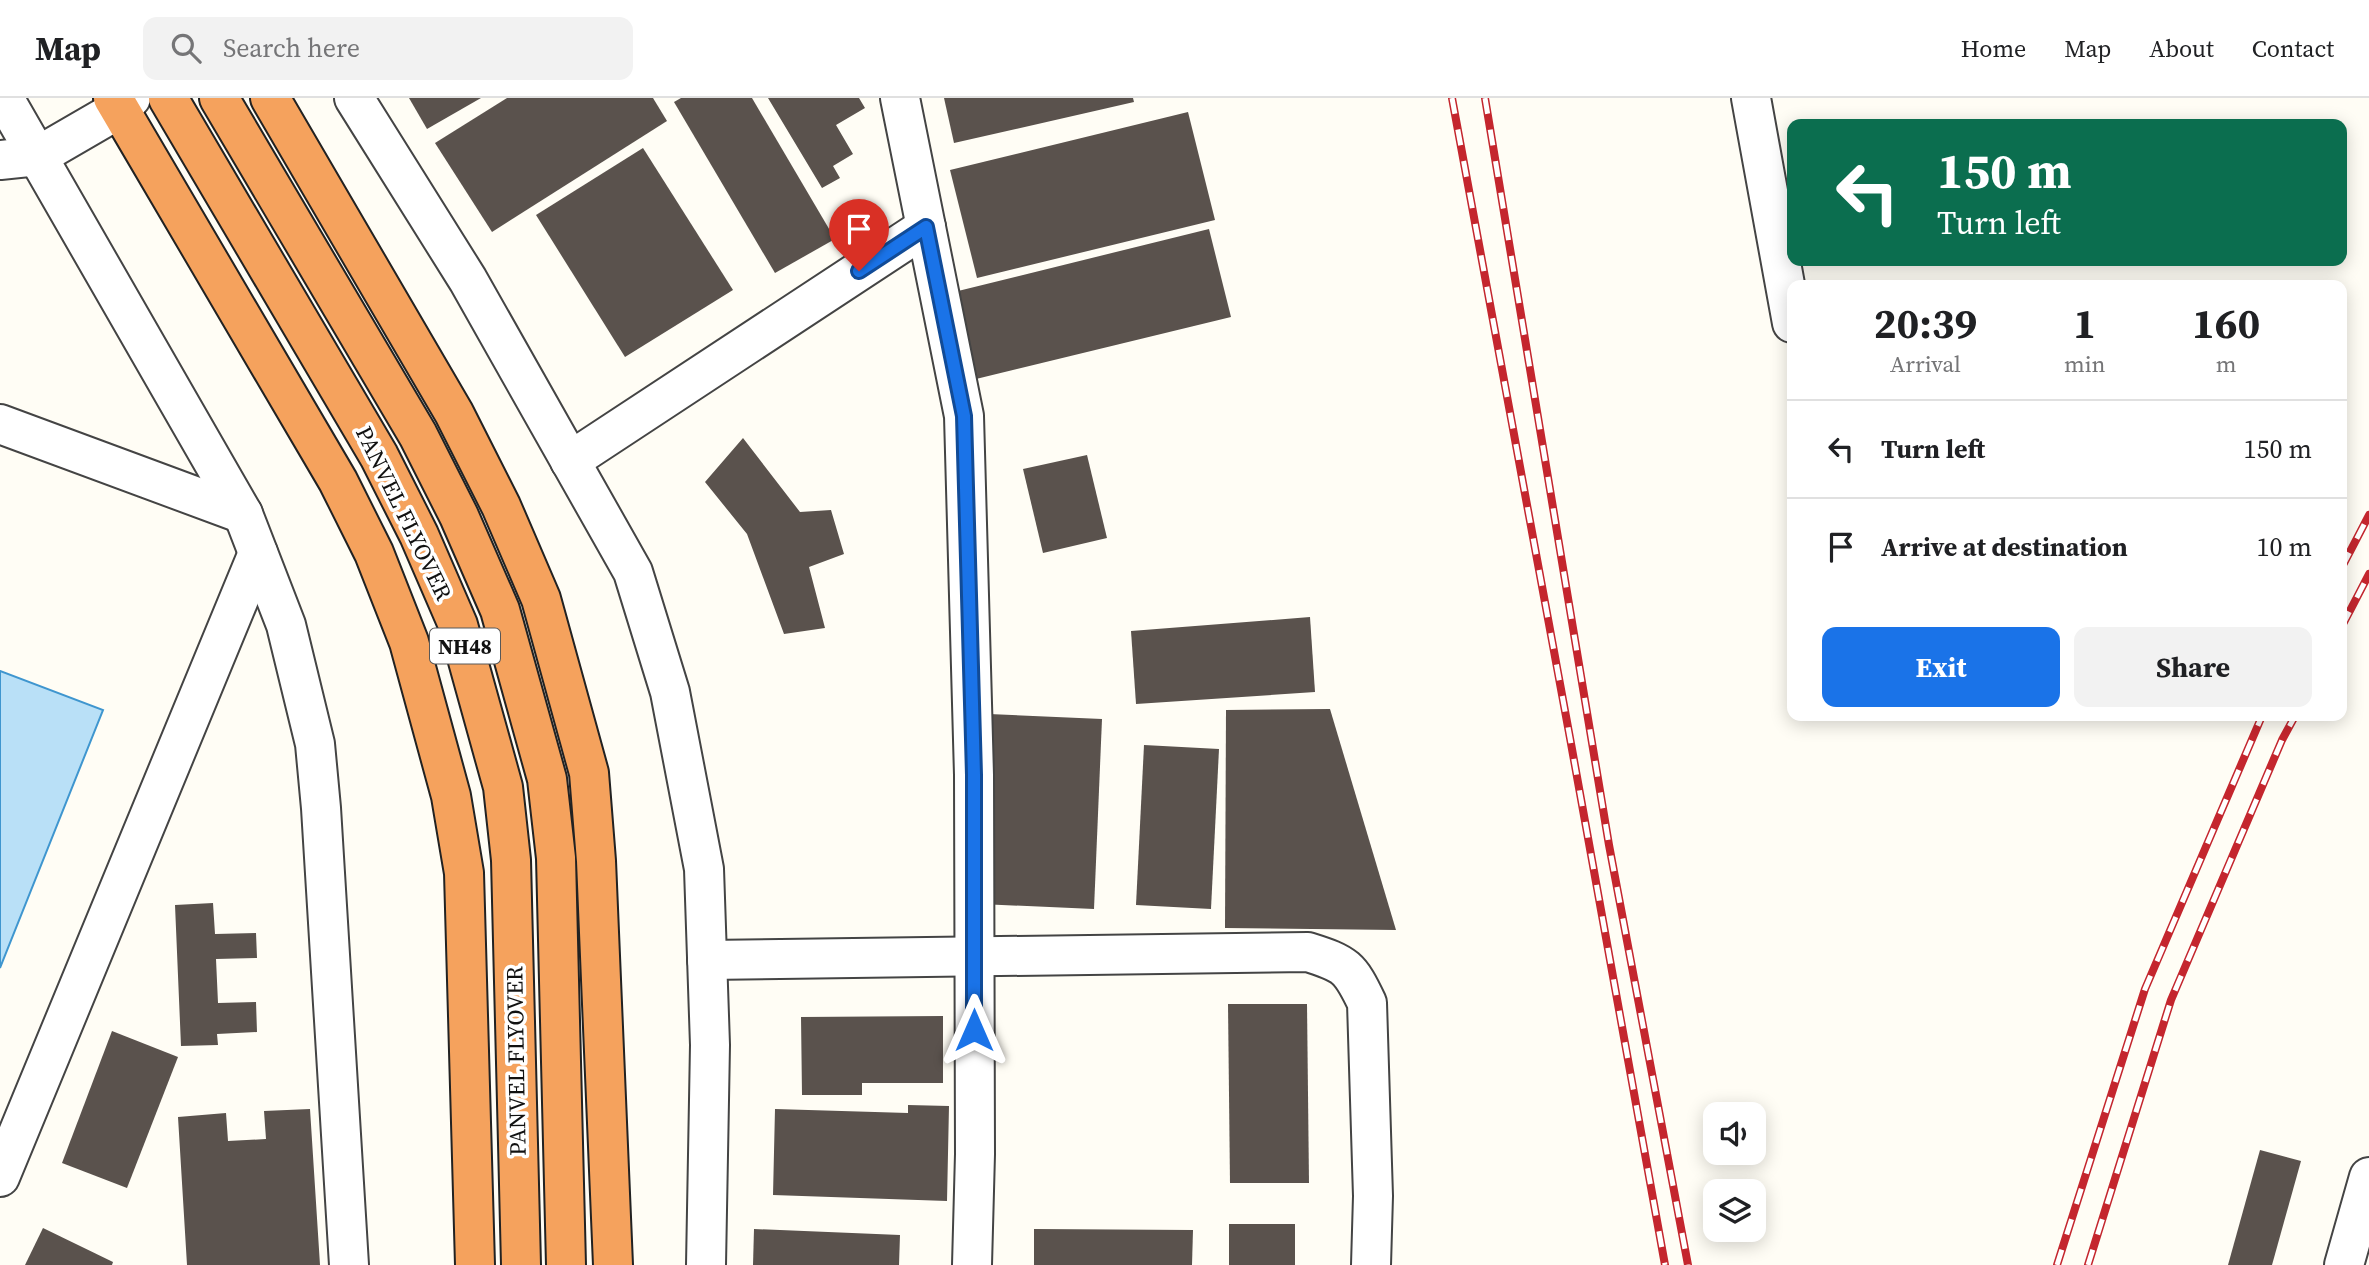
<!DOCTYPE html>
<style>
body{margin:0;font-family:"Source Serif 4",serif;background:#f2f2f2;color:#202124;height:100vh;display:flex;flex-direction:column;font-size:26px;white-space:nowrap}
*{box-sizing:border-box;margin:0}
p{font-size:23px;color:#757577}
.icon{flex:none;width:38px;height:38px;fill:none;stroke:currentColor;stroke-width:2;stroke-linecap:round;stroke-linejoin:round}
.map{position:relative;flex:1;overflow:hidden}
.sheet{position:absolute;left:1787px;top:182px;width:560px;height:441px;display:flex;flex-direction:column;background:#fff;border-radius:14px;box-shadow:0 4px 18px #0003}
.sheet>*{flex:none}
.banner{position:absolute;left:1787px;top:21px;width:560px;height:147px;border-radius:14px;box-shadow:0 4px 18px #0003;background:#0b6e4f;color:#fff;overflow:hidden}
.fabs{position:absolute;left:1703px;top:1004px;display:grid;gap:14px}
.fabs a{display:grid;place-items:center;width:63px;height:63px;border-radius:14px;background:#fff;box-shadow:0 4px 18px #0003;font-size:35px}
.pin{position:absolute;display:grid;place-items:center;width:60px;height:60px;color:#fff;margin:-72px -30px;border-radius:50% 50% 50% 0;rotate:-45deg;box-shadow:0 0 7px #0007}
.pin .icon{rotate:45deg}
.me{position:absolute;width:77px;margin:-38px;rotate:0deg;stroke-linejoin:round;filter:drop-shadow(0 0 5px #0008)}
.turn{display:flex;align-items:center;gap:24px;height:147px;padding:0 35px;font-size:32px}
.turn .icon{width:91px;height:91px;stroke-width:2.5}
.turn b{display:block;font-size:49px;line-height:60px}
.eta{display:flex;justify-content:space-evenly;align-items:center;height:119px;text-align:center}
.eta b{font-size:42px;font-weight:700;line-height:49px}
.cta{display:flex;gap:14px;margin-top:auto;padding:14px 35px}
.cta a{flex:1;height:80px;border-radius:14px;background:#1a73e8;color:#fff;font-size:28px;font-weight:700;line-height:80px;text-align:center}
.cta a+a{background:#f2f2f2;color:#202124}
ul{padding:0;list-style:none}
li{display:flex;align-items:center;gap:21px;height:98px;padding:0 35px;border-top:2px solid #e0e0e0}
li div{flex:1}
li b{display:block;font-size:26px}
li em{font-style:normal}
header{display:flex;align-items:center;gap:42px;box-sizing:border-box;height:98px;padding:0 35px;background:#fff;border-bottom:2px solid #e0e0e0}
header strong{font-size:33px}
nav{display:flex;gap:38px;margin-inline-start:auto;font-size:24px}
.search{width:490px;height:63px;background:#f2f2f2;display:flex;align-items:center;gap:18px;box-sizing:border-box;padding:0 24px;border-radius:14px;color:#757577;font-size:26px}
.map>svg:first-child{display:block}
.water{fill:#b9e0f7;stroke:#3f96cf;stroke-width:2}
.building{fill:#5a524d}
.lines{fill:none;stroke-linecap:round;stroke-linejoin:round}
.minor-casing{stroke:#444;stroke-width:42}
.highway-casing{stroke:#222;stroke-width:42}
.minor{stroke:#fff;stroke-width:38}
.highway{stroke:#f5a25d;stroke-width:38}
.rail-casing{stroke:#c4262e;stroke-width:8}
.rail{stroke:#fff;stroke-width:5;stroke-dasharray:16;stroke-linecap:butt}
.route-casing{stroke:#114b97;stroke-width:18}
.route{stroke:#1a73e8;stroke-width:12}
.labels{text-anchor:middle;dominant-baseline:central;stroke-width:7;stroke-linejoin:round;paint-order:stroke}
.shield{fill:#fff;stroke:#585858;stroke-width:2}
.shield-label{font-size:21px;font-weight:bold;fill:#111}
.street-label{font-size:23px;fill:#111;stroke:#fff}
</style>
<header>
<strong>Map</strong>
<div class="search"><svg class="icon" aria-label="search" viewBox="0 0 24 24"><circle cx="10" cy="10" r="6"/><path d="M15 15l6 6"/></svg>Search here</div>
<nav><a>Home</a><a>Map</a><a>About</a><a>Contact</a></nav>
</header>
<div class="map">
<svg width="2369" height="1167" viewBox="0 0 2369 1167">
<rect width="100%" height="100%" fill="#fffdf5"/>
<!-- water -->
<polygon class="water" points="0,573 103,612 0,870"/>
<!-- building -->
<g class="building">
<polygon points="409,0 481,0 427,31"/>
<polygon points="507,0 653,0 667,23 492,134 435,45"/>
<polygon points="681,0 752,0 835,141 775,175 674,4"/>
<polygon points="768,0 859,0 865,10 836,27 853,56 833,68 840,80 822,90"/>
<polygon points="944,0 1133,0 1134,4 954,45"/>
<polygon points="1188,14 1215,122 977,180 950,72"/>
<polygon points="643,50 733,192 625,259 536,117"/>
<polygon points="1209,131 1231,219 976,281 954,194"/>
<polygon points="743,340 800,414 831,412 844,456 809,469 825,530 784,536 747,436 705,384"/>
<polygon points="1087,357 1107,440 1043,455 1023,371"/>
<polygon points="1310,519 1315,594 1136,606 1131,533"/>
<polygon points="1330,611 1396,832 1225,830 1226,612"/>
<polygon points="989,616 1102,621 1094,811 980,806"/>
<polygon points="1144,647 1219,651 1211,811 1136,807"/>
<polygon points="213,805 215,836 256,835 257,860 216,861 218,905 256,904 257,934 217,936 218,947 181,948 175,807"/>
<polygon points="1228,906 1307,906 1309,1085 1230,1085"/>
<polygon points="943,918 943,985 862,985 862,997 802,997 801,919"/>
<polygon points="112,933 178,959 127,1090 62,1065"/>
<polygon points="908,1007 949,1008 947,1103 773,1097 775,1011 908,1015"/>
<polygon points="310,1011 320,1167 187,1167 178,1019 226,1015 228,1043 266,1041 264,1013"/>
<polygon points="2260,1052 2301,1063 2272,1167 2228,1167"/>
<rect x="1229" y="1126" width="66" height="41"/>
<polygon points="43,1130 113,1164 112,1167 25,1167"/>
<polygon points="754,1131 900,1137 899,1167 753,1167"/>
<polygon points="1034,1131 1193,1132 1192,1167 1034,1167"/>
</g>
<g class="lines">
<defs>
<g id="minor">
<polyline points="4,0 243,416 286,527 315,646 321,710 349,1167"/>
<polyline points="354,0 468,182 633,474 670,594 704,771 710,947 706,1167"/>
<polyline points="900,0 964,318 974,677 975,1056 972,1167"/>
<polyline points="1751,0 1792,225"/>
<polyline points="0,62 38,58 119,11 131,0"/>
<polyline points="0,326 243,416"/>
<polyline points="570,363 926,129"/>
<path d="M707,862L1308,854C1346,866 1350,869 1367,905L1373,1098L1371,1167"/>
<polyline points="0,1079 258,455"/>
<polyline points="2344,1167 2369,1079"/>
</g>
<g id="highway">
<polyline points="113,0 338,383 374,455 409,544 451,698 464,775 475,1167"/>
<polyline points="168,0 379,358 419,437 458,527 503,689 511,762 521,1167"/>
<polyline points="219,0 418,337 459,418 500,512 547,681 556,760 566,1167"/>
<polyline points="270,0 454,315 501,408 541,501 589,675 596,763 613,1167"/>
</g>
</defs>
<!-- minor casing -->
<use href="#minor" class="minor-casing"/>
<!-- highway casing -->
<use href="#highway" class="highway-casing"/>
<!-- minor -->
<use href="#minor" class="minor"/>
<!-- highway -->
<use href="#highway" class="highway"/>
<defs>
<g id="rail">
<polyline points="1452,0 1570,640 1665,1167"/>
<polyline points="1485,0 1609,747 1688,1167"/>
<polyline points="2342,469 2369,417"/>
<polyline points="2342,528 2369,476"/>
<polyline points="2057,1167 2145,891 2262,618"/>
<polyline points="2088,1167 2171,902 2282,642 2295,618"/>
</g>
</defs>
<!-- rail casing -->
<use href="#rail" class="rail-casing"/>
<!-- rail -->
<use href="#rail" class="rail"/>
</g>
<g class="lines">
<defs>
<polyline id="route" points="859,173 926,129 964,318 974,677 974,932"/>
</defs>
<!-- route casing -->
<use href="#route" class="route-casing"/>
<!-- route -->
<use href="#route" class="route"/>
</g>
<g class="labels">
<!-- shield labels -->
<rect class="shield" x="430" y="530.5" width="70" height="35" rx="5"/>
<g class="shield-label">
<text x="465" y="548">NH48</text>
</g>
<!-- street labels -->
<g class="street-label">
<text transform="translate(404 415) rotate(64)">PANVEL FLYOVER</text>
<text transform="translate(516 963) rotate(-91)">PANVEL FLYOVER</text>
</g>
</g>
</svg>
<div class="fabs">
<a><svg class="icon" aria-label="sound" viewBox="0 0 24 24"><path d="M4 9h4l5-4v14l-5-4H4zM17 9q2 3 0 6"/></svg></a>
<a><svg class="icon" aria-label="layers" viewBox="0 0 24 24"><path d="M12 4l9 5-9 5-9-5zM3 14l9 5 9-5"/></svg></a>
</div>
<div class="pin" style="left:859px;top:173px;background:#d93025"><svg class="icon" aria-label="arrive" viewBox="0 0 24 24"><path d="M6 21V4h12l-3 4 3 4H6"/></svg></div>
<svg class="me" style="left:974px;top:932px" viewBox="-20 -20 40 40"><path d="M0-17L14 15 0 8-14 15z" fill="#1a73e8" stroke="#fff" stroke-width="4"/></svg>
<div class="banner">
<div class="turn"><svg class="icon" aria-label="left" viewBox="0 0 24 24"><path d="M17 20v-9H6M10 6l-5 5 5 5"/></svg><div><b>150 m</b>Turn left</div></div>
</div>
<section class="sheet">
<div class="eta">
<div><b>20:39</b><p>Arrival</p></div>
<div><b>1</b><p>min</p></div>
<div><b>160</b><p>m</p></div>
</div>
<ul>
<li><svg class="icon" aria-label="left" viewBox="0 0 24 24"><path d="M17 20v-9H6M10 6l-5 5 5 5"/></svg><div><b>Turn left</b></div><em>150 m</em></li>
<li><svg class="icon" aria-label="arrive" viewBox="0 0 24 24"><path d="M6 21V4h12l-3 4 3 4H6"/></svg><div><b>Arrive at destination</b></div><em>10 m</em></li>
</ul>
<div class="cta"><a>Exit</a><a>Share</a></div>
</section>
</div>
